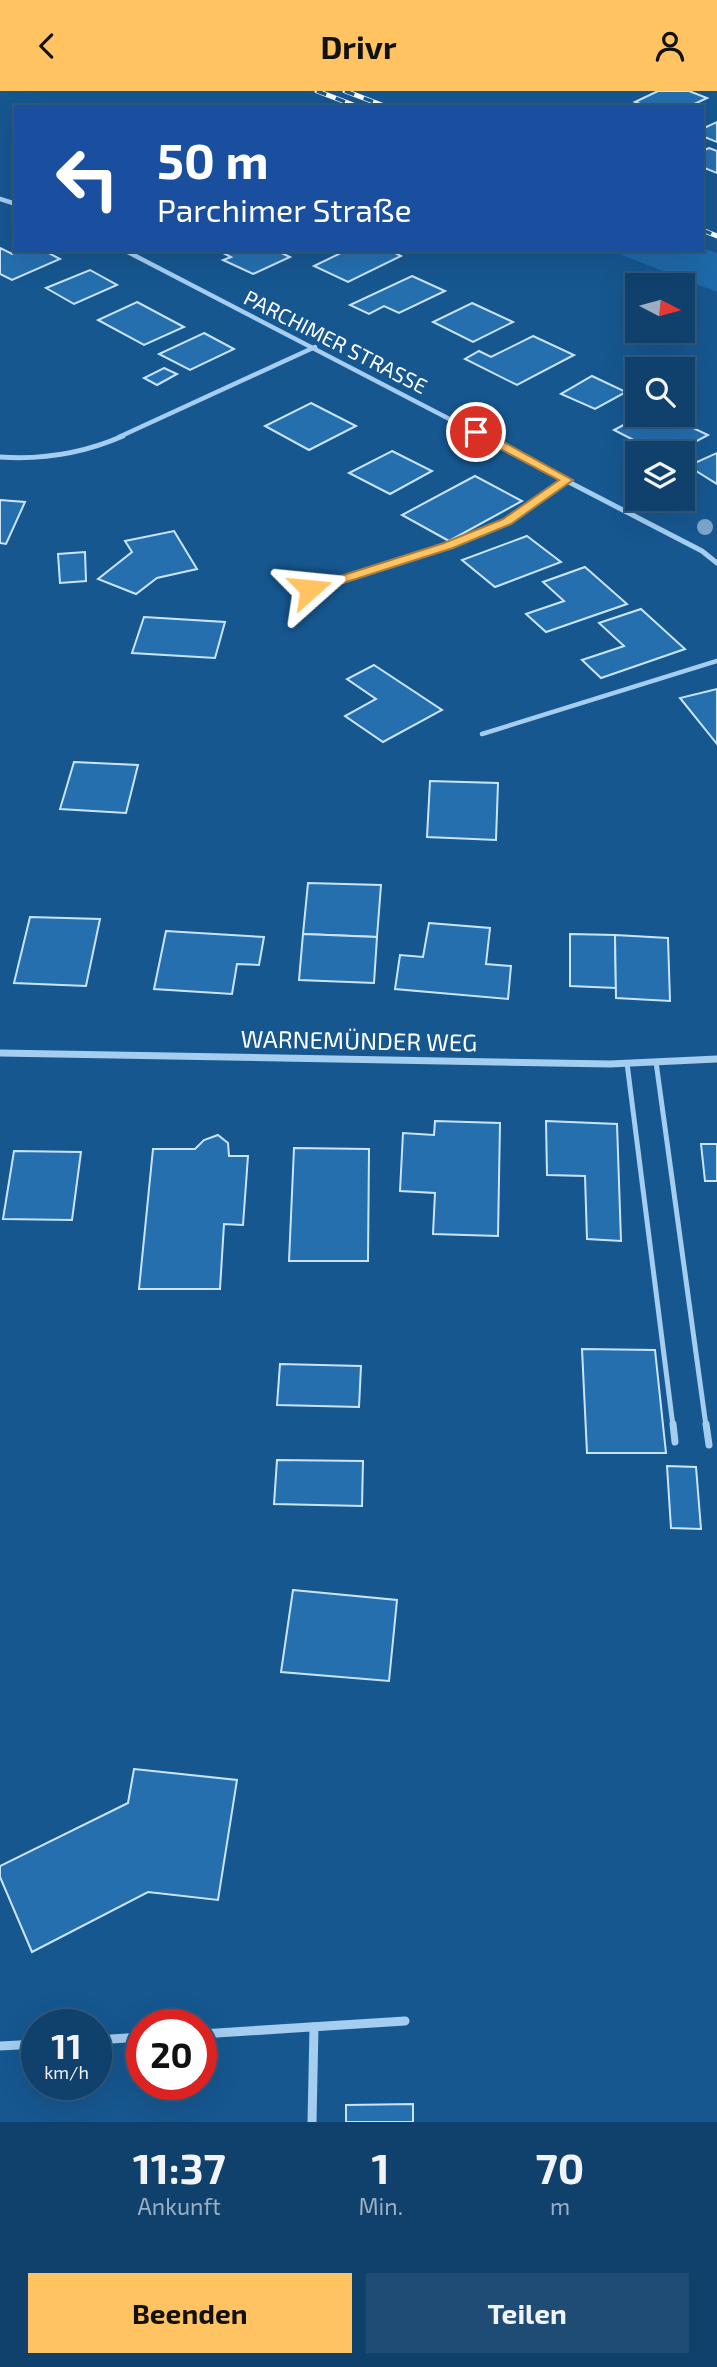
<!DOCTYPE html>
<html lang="de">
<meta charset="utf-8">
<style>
body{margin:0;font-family:"Exo 2",sans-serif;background:#1e4c74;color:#f1f3f6;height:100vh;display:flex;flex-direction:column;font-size:26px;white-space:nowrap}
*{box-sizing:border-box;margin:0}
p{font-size:23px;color:#9cafc2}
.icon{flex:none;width:38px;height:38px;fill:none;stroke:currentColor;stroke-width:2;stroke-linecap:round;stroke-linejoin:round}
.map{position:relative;height:2031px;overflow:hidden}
.drawer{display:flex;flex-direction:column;background:#10416c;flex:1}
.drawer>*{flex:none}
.top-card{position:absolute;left:14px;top:14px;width:690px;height:147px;border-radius:0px;box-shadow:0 7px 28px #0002,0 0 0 2px #305a7f;background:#1a4fa0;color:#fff;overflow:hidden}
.needle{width:46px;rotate:96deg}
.fabs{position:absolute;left:625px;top:182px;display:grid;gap:14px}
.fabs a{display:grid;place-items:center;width:70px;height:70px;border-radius:0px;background:#10416c;box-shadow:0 7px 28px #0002,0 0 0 2px #305a7f;font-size:35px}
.speed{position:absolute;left:21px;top:1918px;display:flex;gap:14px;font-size:35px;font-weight:700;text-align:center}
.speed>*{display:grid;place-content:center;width:91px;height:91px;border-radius:50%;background:#10416c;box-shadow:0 7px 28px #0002,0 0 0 2px #305a7f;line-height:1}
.speed small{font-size:18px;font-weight:400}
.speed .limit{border:10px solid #d22;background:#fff;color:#111}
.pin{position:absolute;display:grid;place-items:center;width:60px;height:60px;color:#fff;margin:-30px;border:4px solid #fff;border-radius:50%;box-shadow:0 2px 7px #0007}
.me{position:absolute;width:77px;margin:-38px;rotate:72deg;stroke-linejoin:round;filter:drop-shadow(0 0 5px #0008)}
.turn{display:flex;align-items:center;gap:24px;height:147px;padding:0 28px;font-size:32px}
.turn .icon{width:91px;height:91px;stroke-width:2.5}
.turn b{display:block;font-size:49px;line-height:60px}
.eta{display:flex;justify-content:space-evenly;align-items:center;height:119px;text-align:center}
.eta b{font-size:42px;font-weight:700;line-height:49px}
.cta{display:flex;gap:14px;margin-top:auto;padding:14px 28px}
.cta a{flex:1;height:80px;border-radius:0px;background:#ffc362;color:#111;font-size:28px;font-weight:700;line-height:80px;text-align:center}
.cta a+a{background:#1e4c74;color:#f1f3f6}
header{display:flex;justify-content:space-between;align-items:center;height:91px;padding:0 28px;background:#ffc362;color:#111;font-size:32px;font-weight:700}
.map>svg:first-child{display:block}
.green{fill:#1f6aaa}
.building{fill:#256faf;stroke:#cae5fb;stroke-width:2}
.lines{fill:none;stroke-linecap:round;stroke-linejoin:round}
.lane-far2{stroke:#a4cdf0;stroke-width:4.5}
.lane-far1{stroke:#a4cdf0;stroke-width:5}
.lane{stroke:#a4cdf0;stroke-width:7}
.street-far3{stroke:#a4cdf0;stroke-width:4.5}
.street-far2{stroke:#a4cdf0;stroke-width:5}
.street-far1{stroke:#a4cdf0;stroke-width:7}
.street{stroke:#a4cdf0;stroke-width:9}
.rail-casing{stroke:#fff;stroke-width:5}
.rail{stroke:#165790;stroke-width:3.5;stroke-dasharray:10;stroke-linecap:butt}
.tree{fill:#79a5cb}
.route{fill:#ffc362;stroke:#a67f40;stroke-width:2}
.labels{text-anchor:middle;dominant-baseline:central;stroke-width:7;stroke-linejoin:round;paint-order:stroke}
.far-street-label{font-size:21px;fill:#fff;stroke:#165790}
.street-label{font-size:24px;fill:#fff;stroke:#165790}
</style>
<header><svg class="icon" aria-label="back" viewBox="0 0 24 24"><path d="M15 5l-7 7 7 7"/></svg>Drivr<svg class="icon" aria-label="person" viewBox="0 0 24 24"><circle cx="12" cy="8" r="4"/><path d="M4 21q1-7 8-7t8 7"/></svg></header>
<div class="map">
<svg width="717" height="2031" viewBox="0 0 717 2031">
<rect width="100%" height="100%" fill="#165790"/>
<!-- green -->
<polygon class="green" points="702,157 717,162 717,201 609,159 702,159"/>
<!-- building -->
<g class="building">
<polygon points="658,0 689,0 707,7 688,16 648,16 635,11"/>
<polygon points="717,31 717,51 702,45 702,38"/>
<polygon points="709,57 717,60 717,82 702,76 702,60"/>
<polygon points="0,157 12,163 20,159 43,159 60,168 12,189 0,183"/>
<polygon points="217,159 275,159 290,166 253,183 223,169 231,166"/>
<polygon points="347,159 389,159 401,165 348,191 314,175"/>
<polygon points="90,179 117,194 74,213 46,197"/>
<polygon points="412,185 445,200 399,222 384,215 369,223 350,214"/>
<polygon points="137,211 184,236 144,254 98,229"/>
<polygon points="472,212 513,231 473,251 433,231"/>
<polygon points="204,242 234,258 190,279 159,263"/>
<polygon points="533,245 574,264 517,294 465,268 479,260 491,266"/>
<polygon points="164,277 177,283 157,294 144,287"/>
<polygon points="592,285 626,301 595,318 561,303"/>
<polygon points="311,312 356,335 309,359 265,335"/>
<polygon points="642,324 666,324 708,344 682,358 667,351 653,359 614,339"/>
<polygon points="392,360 432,380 390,403 349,382"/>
<polygon points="717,362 717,393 688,375"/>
<polygon points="475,385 522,410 449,450 402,424"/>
<polygon points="0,409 25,411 6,453 0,452"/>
<polygon points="174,440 197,478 157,487 136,503 98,488 132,461 125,450"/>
<polygon points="527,445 561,471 495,496 462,469"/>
<polygon points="85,461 86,490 60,492 58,463"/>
<polygon points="585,476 627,513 546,541 526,523 564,510 543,491"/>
<polygon points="641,518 685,558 601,587 582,569 624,555 599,532"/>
<polygon points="144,526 225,531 215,567 132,562"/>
<polygon points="374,574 442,619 383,651 345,625 376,608 347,588"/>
<polygon points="717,598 717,653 680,607"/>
<polygon points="74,671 138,674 126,722 60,718"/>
<polygon points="430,690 498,692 496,749 427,746"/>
<polygon points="308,792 381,794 377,846 303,843"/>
<polygon points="30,826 100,828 86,895 14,892"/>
<polygon points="429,832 490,837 486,873 511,875 508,908 395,898 400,864 423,866"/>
<polygon points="166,840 264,846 259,874 237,873 232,903 154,898"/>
<polygon points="303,843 377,846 374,892 299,889"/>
<polygon points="570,843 615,844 616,897 570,895"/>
<polygon points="615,844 668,847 670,910 616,907"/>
<polygon points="435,1030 500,1032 498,1145 433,1143 435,1102 400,1100 403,1042 434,1044"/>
<polygon points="546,1030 617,1033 621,1150 587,1148 585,1085 547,1084"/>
<polygon points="218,1044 228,1052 229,1065 248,1065 243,1134 224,1133 220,1198 139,1198 153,1058 195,1058 204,1049"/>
<polygon points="701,1053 717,1053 717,1090 705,1090"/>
<polygon points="294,1057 369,1058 368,1170 289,1170"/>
<polygon points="14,1060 81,1061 72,1129 3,1128"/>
<polygon points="582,1258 655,1259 666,1362 587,1362"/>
<polygon points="280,1273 361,1275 359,1316 277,1314"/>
<polygon points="277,1369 363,1370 362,1415 274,1413"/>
<polygon points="667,1375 696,1376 701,1438 671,1437"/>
<polygon points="293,1499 397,1509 389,1590 281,1581"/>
<polygon points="134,1678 237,1689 218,1809 148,1801 32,1861 0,1786 0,1775 128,1712"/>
<polygon points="413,2013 413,2031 346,2031 346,2014"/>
</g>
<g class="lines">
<!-- lane-far2 -->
<g class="lane-far2">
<polyline points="310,498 448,455 507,431 567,389"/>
<polyline points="482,643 717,570"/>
</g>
<!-- lane-far1 -->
<g class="lane-far1">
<polyline points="656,971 706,1335"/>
<polyline points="627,972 673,1335"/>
</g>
<!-- lane -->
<g class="lane">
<polyline points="673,1333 675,1351"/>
<polyline points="706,1333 709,1354"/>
</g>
<!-- street-far3 -->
<g class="street-far3">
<polyline points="0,108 16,113"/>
<polyline points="124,159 484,346"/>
<polyline points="119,346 315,256"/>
</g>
<!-- street-far2 -->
<g class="street-far2">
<polyline points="480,345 702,460 717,472"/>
<path d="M0,366C43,369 84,362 123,345"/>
</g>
<!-- street-far1 -->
<polyline class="street-far1" points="0,962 610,973 717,968"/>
<!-- street -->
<g class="street">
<polyline points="201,1943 405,1930"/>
<polyline points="96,1949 142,1946"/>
<polyline points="0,1955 37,1953"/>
<polyline points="312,2031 314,1936"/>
</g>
<defs>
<g id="rail">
<polyline points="317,0 356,15"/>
<polyline points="345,0 387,16"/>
<polyline points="702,139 717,145"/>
</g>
</defs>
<!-- rail casing -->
<use href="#rail" class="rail-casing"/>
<!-- rail -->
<use href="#rail" class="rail"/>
</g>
<!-- trees -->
<circle class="tree" cx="705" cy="436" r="8"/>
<!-- route -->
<polygon class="route" points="472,338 480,338 573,389 511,433 453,457 315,501 306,501 306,496 444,452 503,428 559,389 472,343"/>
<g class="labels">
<!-- far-street labels -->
<g class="far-street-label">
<text transform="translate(336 250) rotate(27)">PARCHIMER STRASSE</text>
</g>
<!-- street labels -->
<g class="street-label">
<text transform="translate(359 949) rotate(1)">WARNEMÜNDER WEG</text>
</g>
</g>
</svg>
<div class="fabs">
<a><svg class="needle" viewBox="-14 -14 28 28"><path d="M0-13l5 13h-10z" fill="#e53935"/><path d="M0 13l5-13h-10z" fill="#9cafc2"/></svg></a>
<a><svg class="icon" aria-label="search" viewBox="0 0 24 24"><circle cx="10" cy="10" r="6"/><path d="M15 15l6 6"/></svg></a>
<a><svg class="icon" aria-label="layers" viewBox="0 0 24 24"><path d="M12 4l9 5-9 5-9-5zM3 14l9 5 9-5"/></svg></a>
</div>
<div class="speed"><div>11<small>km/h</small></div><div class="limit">20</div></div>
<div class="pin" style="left:476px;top:341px;background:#d93025"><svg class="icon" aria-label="arrive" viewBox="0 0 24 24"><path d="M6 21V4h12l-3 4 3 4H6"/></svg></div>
<svg class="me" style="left:310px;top:498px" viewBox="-20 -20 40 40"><path d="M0-17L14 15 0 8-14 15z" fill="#ffc362" stroke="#fff" stroke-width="4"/></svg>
<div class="top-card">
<div class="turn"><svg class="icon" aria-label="left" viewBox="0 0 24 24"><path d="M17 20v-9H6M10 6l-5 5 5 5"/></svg><div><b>50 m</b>Parchimer Straße</div></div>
</div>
</div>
<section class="drawer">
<div class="eta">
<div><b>11:37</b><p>Ankunft</p></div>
<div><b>1</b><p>Min.</p></div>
<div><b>70</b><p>m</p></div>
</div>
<div class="cta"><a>Beenden</a><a>Teilen</a></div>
</section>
